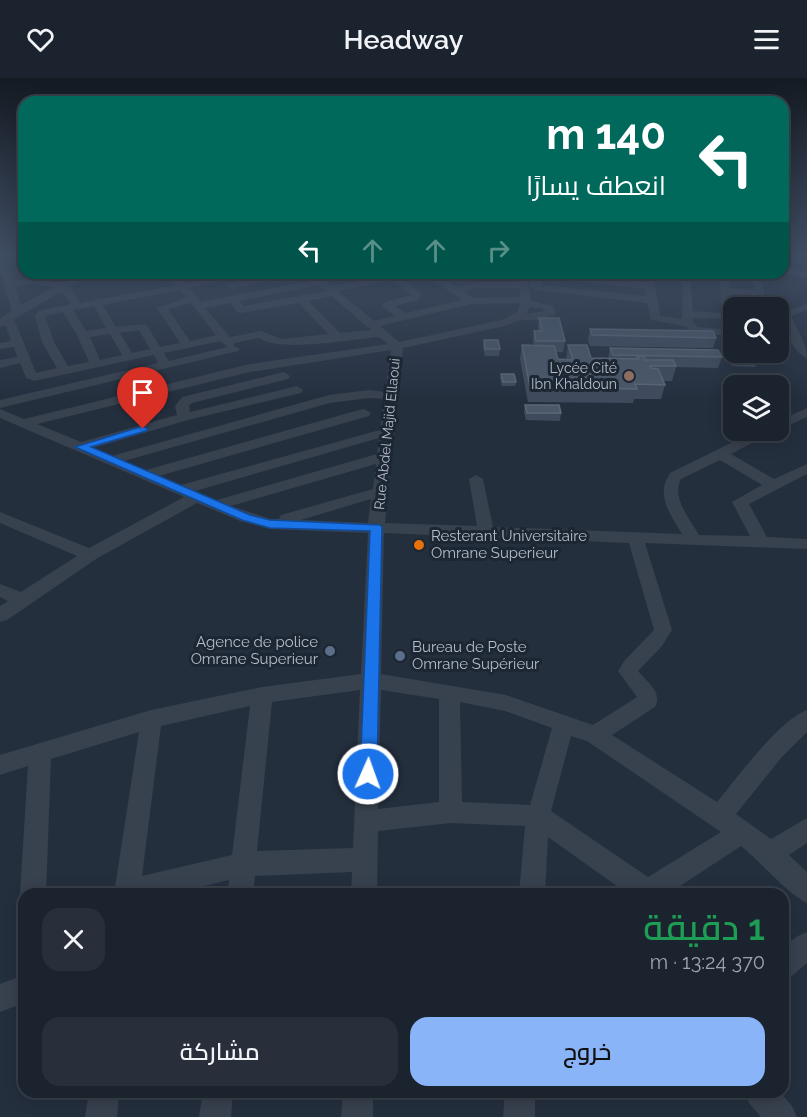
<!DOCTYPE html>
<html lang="ar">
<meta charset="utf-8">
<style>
body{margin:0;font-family:Raleway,Cairo,sans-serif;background:#282f3a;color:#f1f3f6;direction:rtl;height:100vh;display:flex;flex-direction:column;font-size:22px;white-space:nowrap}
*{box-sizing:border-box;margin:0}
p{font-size:20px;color:#a0a4aa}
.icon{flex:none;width:33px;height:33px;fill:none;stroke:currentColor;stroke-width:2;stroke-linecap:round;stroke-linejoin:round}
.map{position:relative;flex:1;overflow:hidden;direction:ltr}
.details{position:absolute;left:18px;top:810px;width:771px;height:210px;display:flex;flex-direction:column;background:#1b232e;border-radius:18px;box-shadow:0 3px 15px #0003,0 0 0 2px #39404a;direction:rtl}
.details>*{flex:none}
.top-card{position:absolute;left:18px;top:18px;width:771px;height:183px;border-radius:18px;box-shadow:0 3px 15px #0003,0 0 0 2px #39404a;direction:rtl;background:#00695c;color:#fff;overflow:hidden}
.tools{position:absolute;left:723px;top:219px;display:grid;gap:12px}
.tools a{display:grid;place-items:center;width:66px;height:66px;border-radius:12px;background:#1b232e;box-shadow:0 3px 15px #0003,0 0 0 2px #39404a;font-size:30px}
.pin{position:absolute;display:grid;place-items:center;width:51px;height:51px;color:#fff;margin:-62px -26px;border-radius:50% 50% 50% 0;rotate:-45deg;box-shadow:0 0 6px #0007}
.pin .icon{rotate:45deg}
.me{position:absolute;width:66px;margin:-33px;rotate:2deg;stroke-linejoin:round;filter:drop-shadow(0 0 4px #0008)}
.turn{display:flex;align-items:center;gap:21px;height:126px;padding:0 24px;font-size:27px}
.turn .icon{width:78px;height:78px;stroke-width:2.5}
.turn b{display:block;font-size:42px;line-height:51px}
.lanes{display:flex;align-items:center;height:57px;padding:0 24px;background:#0003;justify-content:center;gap:30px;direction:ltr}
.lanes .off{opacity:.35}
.round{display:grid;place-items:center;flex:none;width:63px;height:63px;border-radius:18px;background:#282f3a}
.headline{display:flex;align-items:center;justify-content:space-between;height:102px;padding:0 24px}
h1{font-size:36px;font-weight:600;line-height:45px;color:#1e9e55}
.button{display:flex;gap:12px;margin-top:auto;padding:12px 24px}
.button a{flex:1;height:69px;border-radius:18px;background:#8ab4f8;color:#111;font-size:24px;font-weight:600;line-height:69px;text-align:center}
.button a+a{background:#282f3a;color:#f1f3f6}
header{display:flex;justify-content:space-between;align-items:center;height:78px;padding:0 24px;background:#1b232e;font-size:27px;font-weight:600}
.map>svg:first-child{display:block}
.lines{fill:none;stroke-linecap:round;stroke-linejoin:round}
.minor{fill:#38414e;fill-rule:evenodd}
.wall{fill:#3f4b5c}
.building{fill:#4b5868;stroke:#5c6777;stroke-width:1.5}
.route{fill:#1a73e8;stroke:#114b97;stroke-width:1.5}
.education-dot{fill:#8d6e63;stroke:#1d2633;stroke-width:2}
.food-dot{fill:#e8710a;stroke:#1d2633;stroke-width:2}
.service-dot{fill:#5c6f8a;stroke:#1d2633;stroke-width:2}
.labels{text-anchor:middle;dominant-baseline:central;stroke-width:6;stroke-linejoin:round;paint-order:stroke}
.far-poi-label{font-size:14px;fill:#b4bcc9;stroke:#1d2633;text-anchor:end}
.far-street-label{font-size:14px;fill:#b4bcc9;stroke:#1d2633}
.poi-label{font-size:15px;fill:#b4bcc9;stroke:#1d2633;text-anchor:start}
</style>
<header><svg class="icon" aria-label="menu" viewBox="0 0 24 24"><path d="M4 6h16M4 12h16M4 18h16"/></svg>Headway<svg class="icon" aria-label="heart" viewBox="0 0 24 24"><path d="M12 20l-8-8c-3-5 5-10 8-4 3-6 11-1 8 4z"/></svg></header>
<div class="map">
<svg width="807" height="1039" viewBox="0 0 807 1039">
<rect width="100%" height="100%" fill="#242f3e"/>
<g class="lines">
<!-- minor -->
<g class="minor">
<path d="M0,178H4L6,184L24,180V186L8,189L13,203C34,200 41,203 61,204C70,204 78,195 92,195L70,208L80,225L176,207L167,195H177L185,205L237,195L247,197L189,210L201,224L314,202L306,195H317L332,208L399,195H420L403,200L421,216L418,222L395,228L406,235L462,222L423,195H435L457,209L478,204H518L516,195H526L531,223L553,228L556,235L555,237L538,242H520L505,248L403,270L385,445L477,448L469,401L476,397L483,401L493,449L682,456C670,436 655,417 670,395L757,352H776L731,376L774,401L807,386V396L749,426L767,459L807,461V471L645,465L672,552L662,568L638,593C647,604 663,614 655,629L612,657L717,724C737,700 779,642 807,632V654L781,680L736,736L771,761L807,740V765L789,777L807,794V825C787,816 760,783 741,768L668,816H628L548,759L545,816H519L525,748L451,745L378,753L377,816H351L352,794L255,798L253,816H227L229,802L172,816H114L139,654L51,681L46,816H24V825L20,816L28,688L0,697V677L151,632L262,609L361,596L368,455L270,451L240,443L197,425L96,481L7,542L0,544V528L8,523L0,519V506L21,514L77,478L0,445V434L89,470L184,419L0,340V331L24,341L250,286L388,266L379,259C351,261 281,275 259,260L234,265V268L240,271L238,273L0,330V322L158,285L154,277L34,303L26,300L20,285L0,290V282L17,279L14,269L0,271V265L11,263L6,248L0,249V241L12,232L0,194ZM393,202L411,217L383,225V229L395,238L374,243L338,213ZM33,206L55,209L21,227L15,209ZM319,207L326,213L244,228L239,223ZM478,210H519L521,219L473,220L464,214ZM180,212L186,220L157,230L180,265L160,269L146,246L116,249L103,227ZM62,213L71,226L38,233L35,238L42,264L57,290L36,295L14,241ZM332,218L367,249L372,252L340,255L308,223ZM191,225L216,257L190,263L168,231ZM230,225L237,234L241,235L299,225L328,256L282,261L261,253L230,259L205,230ZM521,225L517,234L502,242L399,264L380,248L471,226ZM94,228L106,250L86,253L73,232ZM530,229L541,230L545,233L526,236ZM63,234L77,257L89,284L68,288L54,264L45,238ZM139,252L150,271L132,275L120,255ZM110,256L122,277L100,282L90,259ZM221,263L227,269L169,283L164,275ZM391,272L385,314L369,312L329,317L112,378L93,370L188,342L301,315L303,312L297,308L190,334L189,328L192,325L288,301L290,298L284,294L182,319L175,328L177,337L81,364L37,346L250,294ZM369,320L384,321L380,352L181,407L159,398L369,338L371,335L364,331L359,332L146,392L124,383L330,325ZM379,360L377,376L217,422L195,413ZM720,382L762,407L732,424L750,458L699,457C690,441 671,420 681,401ZM376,386L373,411L281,437L279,441H271L231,428ZM371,421L368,445L301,442ZM384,455L629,465L654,552L625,582L618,593L637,619L593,647L506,617L381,596ZM360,612L353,770L257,773L272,624ZM381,612L439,621V724L378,731ZM460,624L505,633L552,650L530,727L462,724ZM250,628L232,777L142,798L161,648ZM571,658L587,663L721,754L648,799L551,733Z"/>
<polygon points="783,189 807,194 807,200 783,195"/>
<polygon points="281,195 301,195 230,211 225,208 230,205"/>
<path d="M534,195H556L644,204L643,195H653L660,238L682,241L683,216L680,198L670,195H730V210L754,212L750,195H760L768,230H758L755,218L731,216L730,241L693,240V244L698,249L734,252V258L695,255L684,248L651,242L647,225L536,212L530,208ZM543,199L645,211L646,218L542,207ZM690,199L720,202L721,235L693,233Z"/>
<path d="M807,225V232L791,238C797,252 807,265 807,280C792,274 785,251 780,237Z"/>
<polygon points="807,330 807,339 778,352 778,343"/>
<polygon points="807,854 807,885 793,897 783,901 783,869 798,858"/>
<polygon points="24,897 24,925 0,934 0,906"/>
<polygon points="89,1014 119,1014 117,1039 85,1039"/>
<polygon points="203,1014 233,1014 231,1039 199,1039"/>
<polygon points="343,1014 373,1014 373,1039 341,1039"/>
<polygon points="505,1014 535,1014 535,1039 503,1039"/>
<polygon points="745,1014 780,1014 792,1028 797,1039 761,1039 749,1025"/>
</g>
</g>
<!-- wall -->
<g class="wall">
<polygon points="539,240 565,263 563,274 556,274 558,281 566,282 568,267 591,280 608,281 610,270 722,279 718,290 676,289 672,303 663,303 665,307 661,321 634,321 633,325 528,324 520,281 522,267 534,267 533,264 534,253 538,253 538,250"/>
<polygon points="590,251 716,260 713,270 590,268 588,261"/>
<polygon points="728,258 734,258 734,274 758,281 755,289 732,288 728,282 730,275 732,275 726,265"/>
<polygon points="484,262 500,271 499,278 485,278 483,269"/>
<polygon points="501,296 516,304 515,308 502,308 500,300"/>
<polygon points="525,327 561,335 560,343 526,342 524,334"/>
</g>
<!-- building -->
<g class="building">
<polygon points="539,240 559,240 565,263 536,263 534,253 542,253"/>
<polygon points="590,251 713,253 716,260 592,257"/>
<polygon points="728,258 734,258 734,267"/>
<polygon points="484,262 498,262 500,271 485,271"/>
<polygon points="522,267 554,268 558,281 573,282 568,267 587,267 591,280 639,281 637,278 644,278 645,282 673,282 676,288 650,288 651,290 658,291 665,307 635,306 637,311 530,309"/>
<polygon points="610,270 718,272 722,279 613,277"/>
<polygon points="753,274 758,281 734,281 730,275"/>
<polygon points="501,296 514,296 516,304 503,304"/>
<polygon points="525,327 559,327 561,335 527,335"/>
</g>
<!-- sky -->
<linearGradient id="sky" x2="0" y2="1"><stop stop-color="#141a22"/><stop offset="0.55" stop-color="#3f4d63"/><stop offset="1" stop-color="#3f4d63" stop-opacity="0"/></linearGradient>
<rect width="807" height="323" fill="url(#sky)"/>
<!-- route -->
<polygon class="route" points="143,348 148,351 146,353 91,369 250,437 270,442 380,447 382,449 377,696 374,702 368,704 362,702 360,696 370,453 270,450 242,442 75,369"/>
<!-- markers -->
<circle class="education-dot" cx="629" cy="298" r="6"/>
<circle class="food-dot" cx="419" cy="467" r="6"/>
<g class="service-dot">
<circle cx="330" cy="573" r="6"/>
<circle cx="400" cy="578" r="6"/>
</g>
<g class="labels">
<!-- far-poi labels -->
<g class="far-poi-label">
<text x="617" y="290">Lycée Cité<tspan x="617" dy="16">Ibn Khaldoun</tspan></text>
</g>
<!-- far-street labels -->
<g class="far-street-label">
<text transform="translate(387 356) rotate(-84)">Rue Abdel Majid Ellaoui</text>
</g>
<!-- poi labels -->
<g class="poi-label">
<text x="431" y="458">Resterant Universitaire<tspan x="431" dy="17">Omrane Superieur</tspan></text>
<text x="318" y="564" text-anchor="end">Agence de police<tspan x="318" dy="17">Omrane Superieur</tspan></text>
<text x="412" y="569">Bureau de Poste<tspan x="412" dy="17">Omrane Supérieur</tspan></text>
</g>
</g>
</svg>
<div class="tools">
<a><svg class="icon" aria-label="search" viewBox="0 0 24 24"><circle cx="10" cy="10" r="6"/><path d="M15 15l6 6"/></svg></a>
<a><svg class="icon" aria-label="layers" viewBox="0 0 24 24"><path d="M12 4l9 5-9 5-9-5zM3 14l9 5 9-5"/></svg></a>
</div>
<div class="pin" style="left:143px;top:351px;background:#d93025"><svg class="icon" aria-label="arrive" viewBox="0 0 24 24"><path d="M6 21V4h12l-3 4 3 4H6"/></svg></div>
<svg class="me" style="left:368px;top:696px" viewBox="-20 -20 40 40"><circle r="17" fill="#1a73e8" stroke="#fff" stroke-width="3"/><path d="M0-11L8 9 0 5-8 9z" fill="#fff"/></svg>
<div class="top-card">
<div class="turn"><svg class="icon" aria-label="left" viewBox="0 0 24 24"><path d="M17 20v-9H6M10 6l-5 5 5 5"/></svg><div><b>140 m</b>انعطف يسارًا</div></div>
<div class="lanes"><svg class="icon" aria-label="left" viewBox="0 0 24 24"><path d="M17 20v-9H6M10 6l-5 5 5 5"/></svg><svg class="icon off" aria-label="ahead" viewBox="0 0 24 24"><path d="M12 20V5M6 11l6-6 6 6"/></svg><svg class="icon off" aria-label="ahead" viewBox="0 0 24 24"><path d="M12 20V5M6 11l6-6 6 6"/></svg><svg class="icon off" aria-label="right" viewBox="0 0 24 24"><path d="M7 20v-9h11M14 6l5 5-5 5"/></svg></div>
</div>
<section class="details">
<div class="headline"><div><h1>1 دقيقة</h1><p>370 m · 13:24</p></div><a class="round"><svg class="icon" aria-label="close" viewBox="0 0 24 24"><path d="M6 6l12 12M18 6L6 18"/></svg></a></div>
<div class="button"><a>خروج</a><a>مشاركة</a></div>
</section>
</div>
